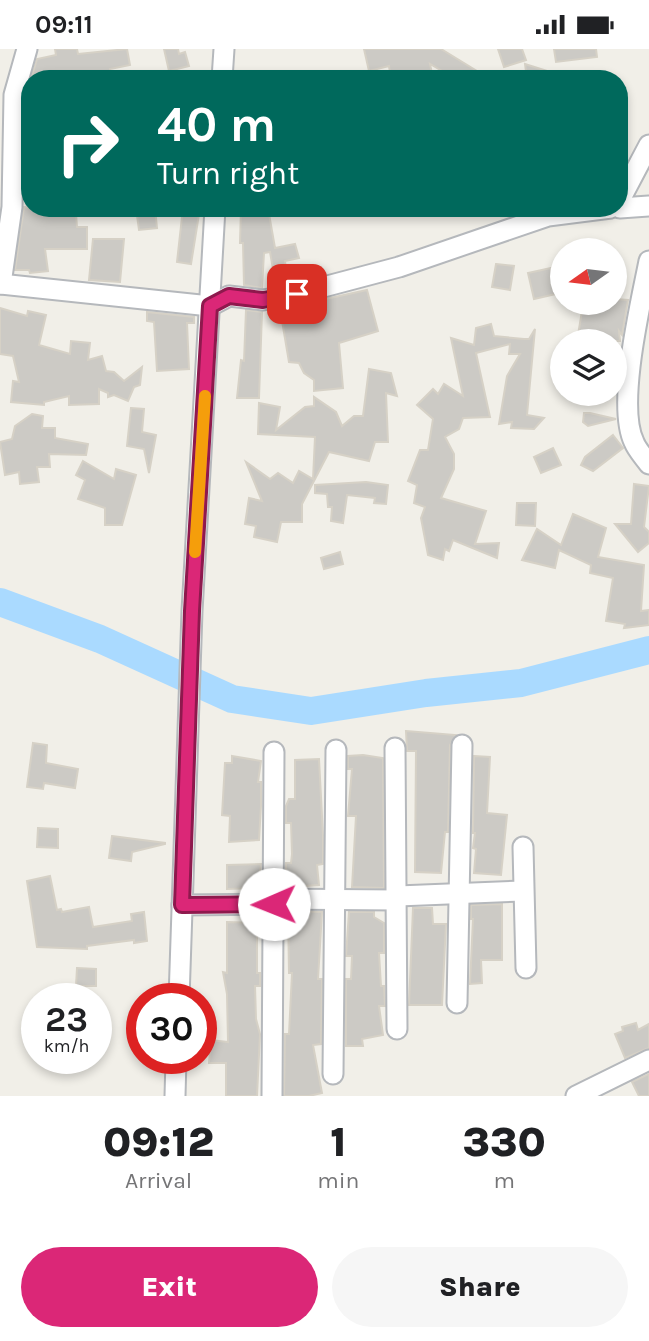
<!DOCTYPE html>
<style>
body{margin:0;font-family:Karla,sans-serif;background:#f6f6f6;color:#202124;height:100vh;display:flex;flex-direction:column;font-size:26px;white-space:nowrap}
*{box-sizing:border-box;margin:0}
p{font-size:23px;color:#757577}
.icon{flex:none;width:38px;height:38px;fill:none;stroke:currentColor;stroke-width:2;stroke-linecap:round;stroke-linejoin:round}
.map{position:relative;height:1047px;overflow:hidden}
.sheet{display:flex;flex-direction:column;background:#fff;flex:1}
.sheet>*{flex:none}
.guide{position:absolute;left:21px;top:21px;width:607px;height:147px;border-radius:28px;box-shadow:0 4px 10px #0003;background:#00695c;color:#fff;overflow:hidden}
.needle{width:46px;rotate:256deg}
.fabs{position:absolute;left:550px;top:189px;display:grid;gap:14px}
.fabs a{display:grid;place-items:center;width:77px;height:77px;border-radius:50%;background:#fff;box-shadow:0 4px 10px #0003;font-size:35px}
.speed{position:absolute;left:21px;top:934px;display:flex;gap:14px;font-size:35px;font-weight:700;text-align:center}
.speed>*{display:grid;place-content:center;width:91px;height:91px;border-radius:50%;background:#fff;box-shadow:0 4px 10px #0003;line-height:1}
.speed small{font-size:18px;font-weight:400}
.speed .limit{border:10px solid #d22;background:#fff;color:#111}
.pin{position:absolute;display:grid;place-items:center;width:60px;height:60px;color:#fff;margin:-30px;border-radius:14px;box-shadow:0 4px 10px #0006}
.me{position:absolute;width:77px;margin:-38px;rotate:269deg;stroke-linejoin:round;filter:drop-shadow(0 0 5px #0008)}
.turn{display:flex;align-items:center;gap:24px;height:147px;padding:0 21px;font-size:32px}
.turn .icon{width:91px;height:91px;stroke-width:2.5}
.turn b{display:block;font-size:49px;line-height:60px}
.eta{display:flex;justify-content:space-evenly;align-items:center;height:119px;text-align:center}
.eta b{font-size:42px;font-weight:800;line-height:49px}
.button{display:flex;gap:14px;margin-top:auto;padding:14px 21px}
.button a{flex:1;height:80px;border-radius:42px;background:#db2777;color:#fff;font-size:28px;font-weight:800;line-height:80px;text-align:center}
.button a+a{background:#f6f6f6;color:#202124}
.status{display:flex;justify-content:space-between;align-items:center;height:49px;padding:0 35px;background:#fff;direction:ltr}
.status svg{height:19px;fill:currentColor}
.map>svg:first-child{display:block}
.lines{fill:none;stroke-linecap:round;stroke-linejoin:round}
.river{stroke:#aadaff;stroke-width:28}
.building{fill:#cccac5;stroke:#d6d1c6;stroke-width:2}
.minor-casing{stroke:#b5b8bc;stroke-width:23}
.minor{stroke:#fff;stroke-width:19}
.route-casing{stroke:#8e194d;stroke-width:18}
.route{stroke:#db2777;stroke-width:12}
.slow{stroke:#f59e0b;stroke-width:12}
</style>
<div class="status"><b>09:11</b><svg viewBox="0 0 49 12"><path d="M0 12V9h3v3zM5 12V6h3v6zM10 12V3h3v9zM15 12V0h3v12zM26 1h20v11H26zM47 4h2v5h-2z"/></svg></div>
<div class="map">
<svg width="649" height="1047" viewBox="0 0 649 1047">
<rect width="100%" height="100%" fill="#f1efe8"/>
<g class="lines">
<!-- river -->
<polyline class="river" points="0,553 100,590 232,650 311,662 426,644 521,634 649,601"/>
</g>
<!-- building -->
<g class="building">
<polygon points="55,0 77,0 78,5 127,0 130,16 110,20 112,30 31,30 37,10 56,6"/>
<polygon points="164,0 178,0 179,5 185,3 189,17 169,22"/>
<polygon points="364,0 441,0 477,22 472,30 456,30 430,15 433,30 391,30 389,17 369,22"/>
<polygon points="498,0 522,0 526,11 504,18"/>
<polygon points="554,0 596,0 597,8 556,13"/>
<polygon points="525,15 563,27 563,30 527,30"/>
<polygon points="24,158 76,165 77,178 87,178 87,200 45,200 48,222 30,224 29,221 15,221"/>
<polygon points="136,159 155,159 157,179 139,181"/>
<polygon points="183,159 200,159 191,215 177,213"/>
<polygon points="241,159 268,159 275,199 295,195 299,209 285,212 287,229 274,226 270,203 264,204 262,239 244,236 243,194 240,194"/>
<polygon points="93,190 124,190 120,233 89,231"/>
<polygon points="496,215 514,217 510,241 492,238"/>
<polygon points="551,219 556,245 534,250 528,224"/>
<polygon points="367,241 378,282 339,294 343,339 314,342 314,331 304,324 299,314 289,313 280,260"/>
<polygon points="614,250 628,251 622,286 619,282 620,292 577,292 582,262 590,254 614,254"/>
<polygon points="0,259 27,267 28,262 46,266 39,296 70,305 71,292 90,294 88,311 102,307 106,322 114,323 124,332 142,318 140,336 134,338 128,352 114,346 108,348 108,344 99,340 99,355 69,356 69,347 44,353 44,356 11,353 13,332 19,333 13,307 0,305"/>
<polygon points="246,261 262,263 259,349 237,349 241,311 244,312"/>
<polygon points="147,263 194,268 194,274 187,274 189,320 157,322 154,273 147,272"/>
<polygon points="491,275 494,287 524,290 529,290 535,280 527,366 544,369 534,380 511,379 512,373 499,375 507,327 520,305 509,305 510,295 476,304 490,368 463,369 459,380 445,388 454,405 454,420 441,449 486,462 475,495 499,494 497,509 453,491 449,502 445,500 443,511 428,506 421,469 425,458 414,454 417,436 408,432 420,401 428,401 433,370 417,356 433,340 438,345 444,335 463,347 451,289 474,296 476,279"/>
<polygon points="369,320 391,324 397,347 386,344 388,393 375,393 369,412 329,403 302,455 302,473 281,473 277,493 254,488 256,477 245,475 249,449 262,452 246,413 270,430 278,424 293,434 299,422 313,430 315,388 258,385 259,354 280,358 276,381 305,358 314,357 314,348 336,363 342,377 354,367 363,367"/>
<polygon points="131,359 144,360 142,383 156,386 149,424 144,400 127,397"/>
<polygon points="584,364 590,364 616,370 588,377 583,373"/>
<polygon points="32,365 43,367 42,379 55,379 55,389 88,395 86,406 49,405 50,418 37,418 39,433 20,435 19,423 5,426 0,393 12,390 15,377"/>
<polygon points="613,386 623,399 593,422 581,416 585,408"/>
<polygon points="553,399 561,416 541,424 534,408"/>
<polygon points="83,412 114,430 116,420 136,426 122,476 105,476 105,459 78,450 85,431 76,426"/>
<polygon points="366,433 388,436 386,455 374,454 375,449 347,446 343,474 331,472 332,458 328,458 327,445 315,444 315,436"/>
<polygon points="634,435 649,437 644,478 649,483 649,494 638,503 615,475 631,475"/>
<polygon points="517,454 536,454 535,477 516,476"/>
<polygon points="573,465 606,479 598,508 644,516 641,562 649,561 649,576 624,579 625,575 606,572 613,529 590,524 591,516 559,501 555,519 522,511 537,480 561,496"/>
<polygon points="340,503 343,515 324,520 321,509"/>
<polygon points="406,682 456,686 450,696 448,783 445,783 441,824 415,823 416,702 407,702"/>
<polygon points="33,694 47,696 46,714 78,720 75,739 44,734 43,740 27,738"/>
<polygon points="363,706 383,709 384,839 352,838 356,767 348,767 352,720 348,720 348,707"/>
<polygon points="232,707 261,712 258,733 261,733 261,757 259,791 229,793 230,767 222,766 225,714 232,714"/>
<polygon points="474,707 490,708 487,764 507,766 501,826 474,824 476,800 473,799 475,784 473,784"/>
<polygon points="319,710 323,786 323,815 317,816 319,836 290,838 290,829 286,829 286,814 291,814 292,805 291,774 286,774 286,757 289,750 295,750 295,711"/>
<polygon points="38,779 58,780 58,799 37,798"/>
<polygon points="112,787 165,794 165,795 132,803 131,812 109,809"/>
<polygon points="261,815 258,839 227,840 227,816"/>
<polygon points="50,827 57,861 61,860 62,863 89,858 93,878 132,872 131,865 144,863 147,892 134,894 134,891 87,897 87,900 37,898 27,832"/>
<polygon points="502,855 502,911 481,911 482,934 470,935 473,870 471,870 471,856"/>
<polygon points="413,859 432,859 433,875 446,875 442,956 409,956"/>
<polygon points="288,862 322,863 318,930 322,930 321,995 313,996 322,1044 309,1047 284,1047 285,985 289,985 292,924 289,924"/>
<polygon points="349,863 374,863 374,868 384,874 384,904 379,904 381,937 384,937 385,957 379,957 383,986 362,990 363,997 346,997 346,930 351,930 352,907 346,907"/>
<polygon points="227,873 257,874 257,924 260,924 260,937 255,937 256,970 260,985 257,1047 226,1047 226,1014 209,1014 211,991 228,993 227,945 223,923 227,924"/>
<polygon points="77,919 96,920 96,937 76,937"/>
<polygon points="636,974 638,981 649,975 649,999 625,1009 615,985 623,982 622,978"/>
<polygon points="649,1025 649,1047 639,1047 632,1033"/>
</g>
<g class="lines">
<defs>
<g id="minor">
<polyline points="222,30 224,0"/>
<polyline points="620,151 649,96"/>
<polyline points="620,159 649,157"/>
<path d="M649,212C641,253 616,356 634,393C637,401 644,408 649,415"/>
<polyline points="0,235 210,257 229,247 263,251 297,245 399,218 548,167 611,159"/>
<polyline points="1,235 12,158 14,46 27,0"/>
<polyline points="395,699 397,980"/>
<polyline points="523,798 526,919"/>
<polyline points="398,847 522,842"/>
<polyline points="274,850 397,851"/>
<polyline points="182,856 274,855"/>
<polyline points="179,950 192,562 215,159"/>
<polyline points="457,954 462,696"/>
<polyline points="333,1025 336,701"/>
<polyline points="175,1047 176,1010"/>
<polyline points="272,1047 274,703"/>
<polyline points="576,1047 649,1011"/>
</g>
</defs>
<!-- minor casing -->
<use href="#minor" class="minor-casing"/>
<!-- minor -->
<use href="#minor" class="minor"/>
</g>
<g class="lines">
<defs>
<polyline id="route" points="274,855 182,856 192,562 210,257 229,247 263,251 297,245"/>
</defs>
<!-- route casing -->
<use href="#route" class="route-casing"/>
<!-- route -->
<use href="#route" class="route"/>
<!-- slow -->
<polyline class="slow" points="195,503 205,347"/>
</g>
</svg>
<div class="fabs">
<a><svg class="needle" viewBox="-14 -14 28 28"><path d="M0-13l5 13h-10z" fill="#e53935"/><path d="M0 13l5-13h-10z" fill="#757577"/></svg></a>
<a><svg class="icon" aria-label="layers" viewBox="0 0 24 24"><path d="M12 4l9 5-9 5-9-5zM3 14l9 5 9-5"/></svg></a>
</div>
<div class="speed"><div>23<small>km/h</small></div><div class="limit">30</div></div>
<div class="pin" style="left:297px;top:245px;background:#d93025"><svg class="icon" aria-label="arrive" viewBox="0 0 24 24"><path d="M6 21V4h12l-3 4 3 4H6"/></svg></div>
<svg class="me" style="left:274px;top:855px" viewBox="-20 -20 40 40"><circle r="19" fill="#fff"/><path d="M0-13L10 11 0 6-10 11z" fill="#db2777"/></svg>
<div class="guide">
<div class="turn"><svg class="icon" aria-label="right" viewBox="0 0 24 24"><path d="M7 20v-9h11M14 6l5 5-5 5"/></svg><div><b>40 m</b>Turn right</div></div>
</div>
</div>
<section class="sheet">
<div class="eta">
<div><b>09:12</b><p>Arrival</p></div>
<div><b>1</b><p>min</p></div>
<div><b>330</b><p>m</p></div>
</div>
<div class="button"><a>Exit</a><a>Share</a></div>
</section>
